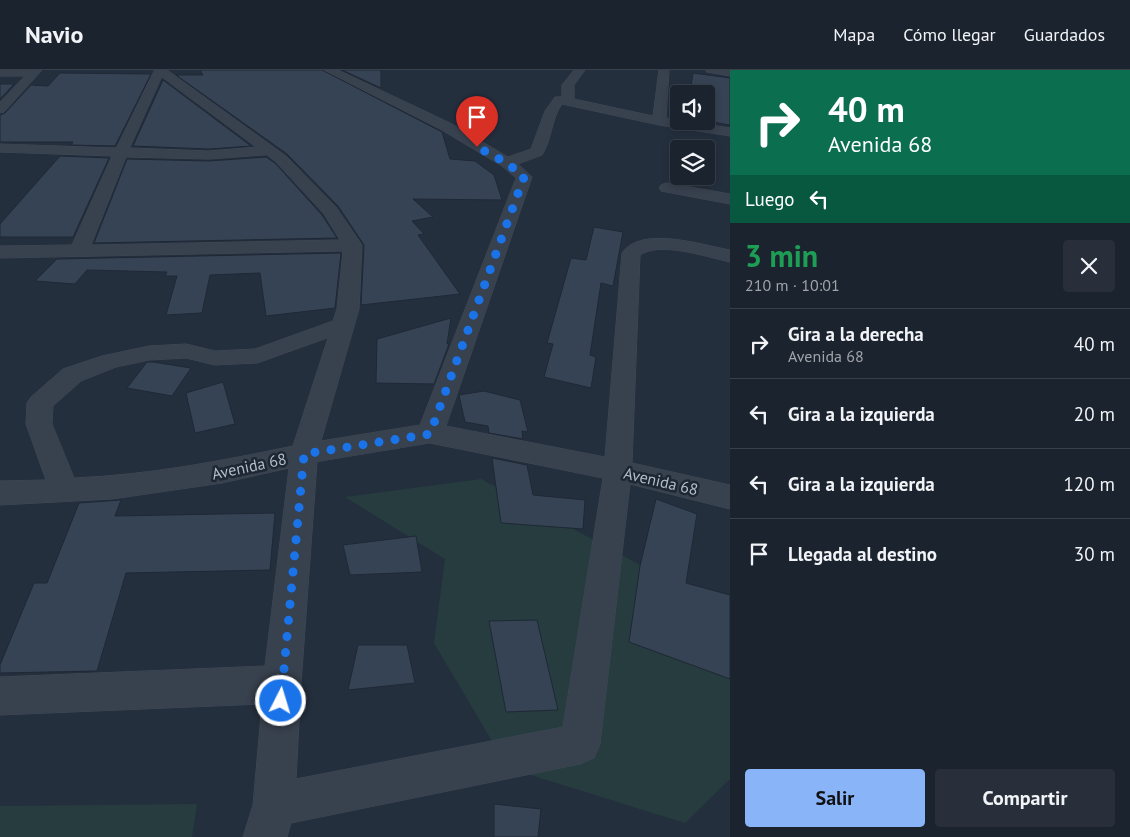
<!DOCTYPE html>
<html lang="es">
<meta charset="utf-8">
<style>
body{margin:0;font-family:"PT Sans",sans-serif;background:#282f3a;color:#f1f3f6;height:100vh;display:flex;flex-direction:column;font-size:19px;white-space:nowrap}
*{box-sizing:border-box;margin:0}
p{font-size:16px;color:#a0a4aa}
.icon{flex:none;width:28px;height:28px;fill:none;stroke:currentColor;stroke-width:2;stroke-linecap:round;stroke-linejoin:round}
.map{position:relative;flex:1;overflow:hidden}
.drawer{display:flex;flex-direction:column;background:#1b232e;width:400px}
.drawer>*{flex:none}
.hud{background:#0b6e4f;color:#fff;overflow:hidden}
.tools{position:absolute;left:670px;top:15px;display:grid;gap:10px}
.tools a{display:grid;place-items:center;width:45px;height:45px;border-radius:5px;background:#1b232e;box-shadow:0 2px 8px #0003,0 0 0 1px #39404a;font-size:25px}
.pin{position:absolute;display:grid;place-items:center;width:42px;height:42px;color:#fff;margin:-51px -21px;border-radius:50% 50% 50% 0;rotate:-45deg;box-shadow:0 0 5px #0007}
.pin .icon{rotate:45deg}
.me{position:absolute;width:55px;margin:-28px;rotate:5deg;stroke-linejoin:round;filter:drop-shadow(0 0 4px #0008)}
.turn{display:flex;align-items:center;gap:18px;height:105px;padding:0 15px;font-size:22px}
.turn .icon{width:65px;height:65px;stroke-width:2.5}
.turn b{display:block;font-size:35px;line-height:42px}
.then{display:flex;align-items:center;height:48px;padding:0 15px;background:#0003;gap:10px;font-size:19px}
.round{display:grid;place-items:center;flex:none;width:52px;height:52px;border-radius:5px;background:#282f3a}
.head{display:flex;align-items:center;justify-content:space-between;height:85px;padding:0 15px}
h1{font-size:30px;font-weight:700;line-height:38px;color:#1e9e55}
.action{display:flex;gap:10px;margin-top:auto;padding:10px 15px}
.action a{flex:1;height:58px;border-radius:5px;background:#8ab4f8;color:#111;font-size:20px;font-weight:700;line-height:58px;text-align:center}
.action a+a{background:#282f3a;color:#f1f3f6}
ul{padding:0;list-style:none}
li{display:flex;align-items:center;gap:15px;height:70px;padding:0 15px;border-top:1px solid #39404a}
li div{flex:1}
li b{display:block;font-size:19px}
li em{font-style:normal}
header{display:flex;align-items:center;gap:30px;box-sizing:border-box;height:70px;padding:0 25px;background:#1b232e;border-bottom:1px solid #39404a}
header strong{font-size:24px}
nav{display:flex;gap:28px;margin-inline-start:auto;font-size:18px}
main{display:flex;flex:1;min-height:0}
.map>svg:first-child{display:block}
.green{fill:#263c3f}
.building{fill:#364354;stroke:#1f2835}
.lines{fill:none;stroke-linecap:round;stroke-linejoin:round}
.street-casing{stroke:#414a57;stroke-width:1}
.street{fill:#38414e;fill-rule:evenodd}
.route{stroke:#1a73e8;stroke-width:9;stroke-dasharray:0 16.2}
.labels{text-anchor:middle;dominant-baseline:central;stroke-width:5;stroke-linejoin:round;paint-order:stroke}
.street-label{font-size:16px;fill:#b4bcc9;stroke:#1d2633}
</style>
<header>
<strong>Navio</strong>
<nav><a>Mapa</a><a>Cómo llegar</a><a>Guardados</a></nav>
</header>
<main>
<div class="map">
<svg width="730" height="767" viewBox="0 0 730 767">
<rect width="100%" height="100%" fill="#242f3e"/>
<!-- green -->
<g class="green">
<polygon points="481,409 640,495 630,572 730,609 730,709 685,753 508,698 434,573 445,489 345,427"/>
<polygon points="197,734 192,767 0,767 0,736"/>
</g>
<!-- building -->
<g class="building">
<polygon points="200,0 322,0 442,62 450,89 475,91 494,105 502,130 413,129 433,147 412,151 424,164 418,165 460,224 361,235 364,175 338,136 287,84 176,5 203,5"/>
<polygon points="342,0 381,0 381,18"/>
<polygon points="60,3 151,4 115,76 71,75 73,72 0,72 0,45 5,43 31,15 48,16"/>
<polygon points="693,3 730,8 730,55 706,51 706,24 682,24 680,15 691,16"/>
<polygon points="163,10 251,76 209,79 133,76"/>
<polygon points="0,14 14,14 0,29"/>
<polygon points="60,86 109,88 73,167 0,167 0,154"/>
<polygon points="266,87 275,93 322,145 337,168 94,173 127,89 209,91"/>
<polygon points="594,157 623,162 613,216 601,213 590,285 596,287 591,318 544,307 553,274 547,273 571,188 586,190"/>
<polygon points="341,183 335,238 266,246 260,203 210,205 202,243 166,245 177,206 165,206 167,202 87,200 75,214 35,211 57,189"/>
<polygon points="451,248 447,274 449,274 434,314 376,313 377,269"/>
<polygon points="147,292 153,292 191,298 172,326 127,318"/>
<polygon points="223,312 235,354 195,363 186,323"/>
<polygon points="484,321 520,330 528,362 522,361 523,369 489,363 488,356 465,352 459,325"/>
<polygon points="492,388 527,395 533,425 585,430 583,459 501,453"/>
<polygon points="656,429 697,444 686,513 730,525 730,609 629,572 640,496"/>
<polygon points="121,430 115,446 275,443 270,500 126,503 97,601 0,603 0,595 34,513 47,513 79,433"/>
<polygon points="416,466 422,502 350,505 343,475"/>
<polygon points="537,550 558,640 506,642 489,551"/>
<polygon points="358,575 407,575 415,613 348,620"/>
<polygon points="494,734 541,739 538,767 494,767"/>
</g>
<g class="lines">
<defs>
<g id="street">
<polygon points="0,0 42,0 4,42 0,43 0,32 25,6 0,6"/>
<path d="M155,0H167L286,86L336,137L362,175L359,239L321,371L420,355L516,108L502,96L440,59L324,0H338L450,53L508,87L531,79L545,41L555,27H562V15L574,0H585L574,15V29L653,46L659,0H669L666,48L730,58V66L659,55L562,34C551,49 552,70 542,85L518,94L532,107L446,356L605,387L622,183C641,155 702,175 730,180V192C707,187 660,171 640,185L632,393L730,415V439L630,414L600,674L594,688L580,694L291,753L287,767H243L253,735L262,634L0,645V607L265,596L289,398L222,413L112,429L0,435V411L46,410L26,354L27,333L31,327L63,299L102,286L149,276L186,274L215,281L255,279L333,251L337,239L343,181L0,188V176L72,175L112,86L0,82V74L116,78ZM162,7L256,77L209,81L130,78ZM267,85L276,92L324,144L340,170L91,175L126,87L209,89ZM328,268L293,376C221,391 148,405 74,408L52,354L53,336L81,311L116,297L149,290L186,288L215,295L257,293ZM430,373L603,408L563,657L296,709L301,614L317,392Z"/>
<polygon points="706,0 730,0 730,6 707,2"/>
<polygon points="667,113 730,124 730,134 661,121 659,118 661,115"/>
</g>
</defs>
<!-- street casing -->
<use href="#street" class="street-casing"/>
<!-- street -->
<use href="#street" class="street"/>
</g>
<g class="lines">
<!-- route -->
<polyline class="route" points="281,631 304,384 430,364 524,107 507,93 477,77"/>
</g>
<g class="labels">
<!-- street labels -->
<g class="street-label">
<text transform="translate(249 396) rotate(-12)">Avenida 68</text>
<text transform="translate(661 411) rotate(13)">Avenida 68</text>
</g>
</g>
</svg>
<div class="tools">
<a><svg class="icon" aria-label="sound" viewBox="0 0 24 24"><path d="M4 9h4l5-4v14l-5-4H4zM17 9q2 3 0 6"/></svg></a>
<a><svg class="icon" aria-label="layers" viewBox="0 0 24 24"><path d="M12 4l9 5-9 5-9-5zM3 14l9 5 9-5"/></svg></a>
</div>
<div class="pin" style="left:477px;top:77px;background:#d93025"><svg class="icon" aria-label="arrive" viewBox="0 0 24 24"><path d="M6 21V4h12l-3 4 3 4H6"/></svg></div>
<svg class="me" style="left:281px;top:631px" viewBox="-20 -20 40 40"><circle r="17" fill="#1a73e8" stroke="#fff" stroke-width="3"/><path d="M0-11L8 9 0 5-8 9z" fill="#fff"/></svg>
</div>
<section class="drawer">
<div class="hud">
<div class="turn"><svg class="icon" aria-label="right" viewBox="0 0 24 24"><path d="M7 20v-9h11M14 6l5 5-5 5"/></svg><div><b>40 m</b>Avenida 68</div></div>
<div class="then">Luego<svg class="icon" aria-label="left" viewBox="0 0 24 24"><path d="M17 20v-9H6M10 6l-5 5 5 5"/></svg></div>
</div>
<div class="head"><div><h1>3 min</h1><p>210 m · 10:01</p></div><a class="round"><svg class="icon" aria-label="close" viewBox="0 0 24 24"><path d="M6 6l12 12M18 6L6 18"/></svg></a></div>
<ul>
<li><svg class="icon" aria-label="right" viewBox="0 0 24 24"><path d="M7 20v-9h11M14 6l5 5-5 5"/></svg><div><b>Gira a la derecha</b><p>Avenida 68</p></div><em>40 m</em></li>
<li><svg class="icon" aria-label="left" viewBox="0 0 24 24"><path d="M17 20v-9H6M10 6l-5 5 5 5"/></svg><div><b>Gira a la izquierda</b></div><em>20 m</em></li>
<li><svg class="icon" aria-label="left" viewBox="0 0 24 24"><path d="M17 20v-9H6M10 6l-5 5 5 5"/></svg><div><b>Gira a la izquierda</b></div><em>120 m</em></li>
<li><svg class="icon" aria-label="arrive" viewBox="0 0 24 24"><path d="M6 21V4h12l-3 4 3 4H6"/></svg><div><b>Llegada al destino</b></div><em>30 m</em></li>
</ul>
<div class="action"><a>Salir</a><a>Compartir</a></div>
</section>
</main>
